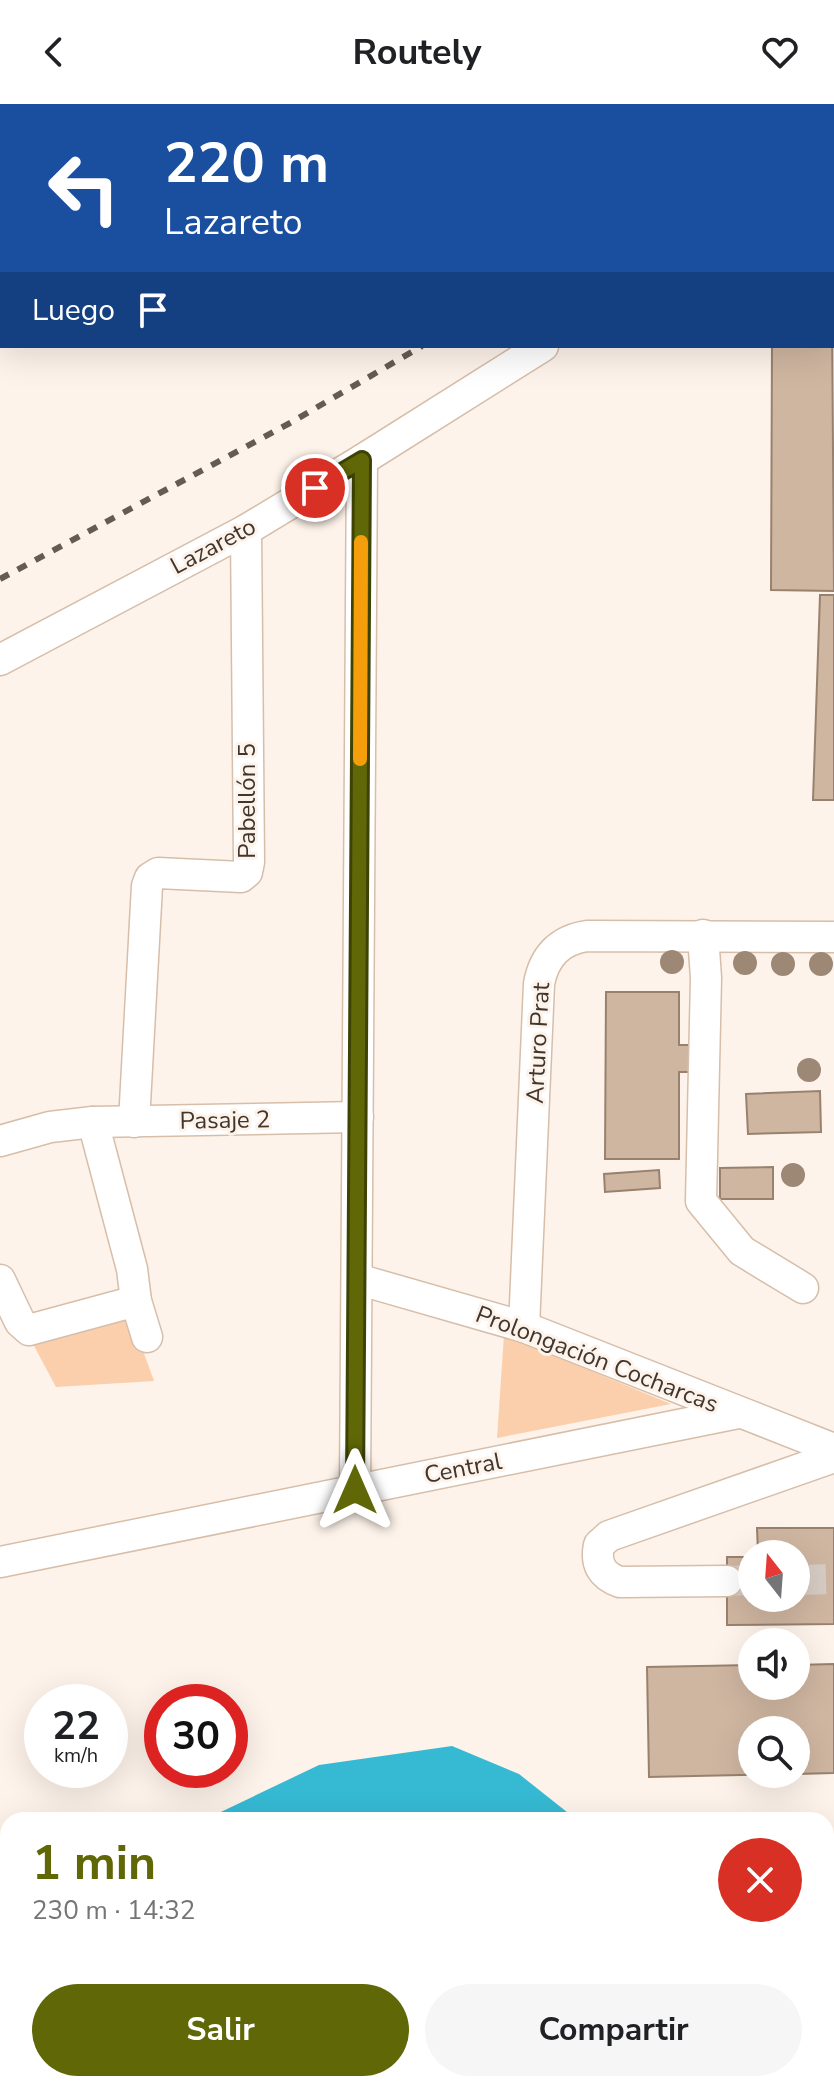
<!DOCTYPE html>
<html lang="es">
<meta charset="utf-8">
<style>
body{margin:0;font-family:"Nunito Sans",sans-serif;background:#f6f6f6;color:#202124;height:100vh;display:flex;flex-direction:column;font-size:30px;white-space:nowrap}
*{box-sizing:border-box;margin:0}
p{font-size:26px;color:#757577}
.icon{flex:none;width:44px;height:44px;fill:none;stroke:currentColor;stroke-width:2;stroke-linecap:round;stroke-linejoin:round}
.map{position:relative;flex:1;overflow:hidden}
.drawer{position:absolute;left:0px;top:1708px;width:834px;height:280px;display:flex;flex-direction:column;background:#fff;border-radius:24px 24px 0 0;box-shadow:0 8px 32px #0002}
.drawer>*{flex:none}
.hud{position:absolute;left:0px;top:0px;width:834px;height:244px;box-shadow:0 8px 32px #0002;background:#1a4fa0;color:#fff;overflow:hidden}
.needle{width:52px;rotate:343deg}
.buttons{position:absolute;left:738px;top:1436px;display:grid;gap:16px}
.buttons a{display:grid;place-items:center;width:72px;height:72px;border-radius:50%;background:#fff;box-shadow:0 8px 32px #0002;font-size:40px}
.speed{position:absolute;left:24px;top:1580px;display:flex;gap:16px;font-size:40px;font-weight:700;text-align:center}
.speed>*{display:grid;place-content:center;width:104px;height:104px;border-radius:50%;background:#fff;box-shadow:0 8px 32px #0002;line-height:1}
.speed small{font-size:20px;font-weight:400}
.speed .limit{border:12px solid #d22;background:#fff;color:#111}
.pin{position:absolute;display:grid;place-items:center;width:68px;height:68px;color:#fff;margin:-34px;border:4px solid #fff;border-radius:50%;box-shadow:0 2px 8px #0007}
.me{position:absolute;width:88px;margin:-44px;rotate:0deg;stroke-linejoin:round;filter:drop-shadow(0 0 6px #0008)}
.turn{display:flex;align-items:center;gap:28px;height:168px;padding:0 32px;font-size:36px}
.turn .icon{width:104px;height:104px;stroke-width:2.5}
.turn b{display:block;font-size:56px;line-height:68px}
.then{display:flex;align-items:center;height:76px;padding:0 32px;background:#0003;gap:16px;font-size:30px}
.round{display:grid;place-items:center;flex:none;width:84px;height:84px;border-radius:42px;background:#f6f6f6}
.overview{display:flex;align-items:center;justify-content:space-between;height:136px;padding:0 32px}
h1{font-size:48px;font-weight:700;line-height:60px;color:#606707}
.cta{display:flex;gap:16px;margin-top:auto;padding:16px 32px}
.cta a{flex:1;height:92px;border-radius:48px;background:#606707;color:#fff;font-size:32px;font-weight:700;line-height:92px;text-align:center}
.cta a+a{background:#f6f6f6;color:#202124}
header{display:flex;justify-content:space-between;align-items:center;height:104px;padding:0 32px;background:#fff;font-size:36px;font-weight:700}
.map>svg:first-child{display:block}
.green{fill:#fbcfab}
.water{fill:#36b9d3}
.building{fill:#cfb6a1;stroke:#98816e;stroke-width:2}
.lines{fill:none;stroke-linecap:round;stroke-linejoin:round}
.minor-tunnel{stroke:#d7cdc4;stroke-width:30;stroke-dasharray:30 15;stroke-linecap:butt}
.minor-casing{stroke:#d7bea9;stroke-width:33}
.minor{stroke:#fff;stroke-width:30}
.rail{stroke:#655b53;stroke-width:6;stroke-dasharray:10 10;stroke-linecap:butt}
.tree{fill:#9c8875}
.route-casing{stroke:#3e4305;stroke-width:20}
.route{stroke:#606707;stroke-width:14}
.slow{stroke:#f59e0b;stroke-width:14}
.labels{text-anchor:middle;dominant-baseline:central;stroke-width:6;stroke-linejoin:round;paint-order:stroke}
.street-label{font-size:24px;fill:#40362e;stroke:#fdf3ea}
</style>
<header><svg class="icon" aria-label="back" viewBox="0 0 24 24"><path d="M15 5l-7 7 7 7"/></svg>Routely<svg class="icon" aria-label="heart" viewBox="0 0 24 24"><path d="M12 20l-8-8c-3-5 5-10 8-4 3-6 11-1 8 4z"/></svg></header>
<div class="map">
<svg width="834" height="1988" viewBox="0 0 834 1988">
<rect width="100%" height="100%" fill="#fdf3ea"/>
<!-- green -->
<g class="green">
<polygon points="130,1211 154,1277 56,1283 33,1240"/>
<polygon points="504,1231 671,1300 497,1334"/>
<polygon points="118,1980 206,1980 207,1988 119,1988"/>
<polygon points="248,1980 395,1980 396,1988 249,1988"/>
</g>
<!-- water -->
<g class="water">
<polygon points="452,1642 519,1670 577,1716 204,1716 319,1661"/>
<polygon points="8,1865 8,1934 0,1937 0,1868"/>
<polygon points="573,1980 651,1980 652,1988 573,1988"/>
</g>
<!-- building -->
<g class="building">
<polygon points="832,205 834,487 771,486 772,242 832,242"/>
<polygon points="820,491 834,491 834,696 813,696"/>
<polygon points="606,888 679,888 679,941 693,941 693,968 679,968 679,1055 605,1055"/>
<polygon points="820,987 821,1028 748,1030 746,990"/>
<polygon points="773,1063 773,1095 720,1095 720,1064"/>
<polygon points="659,1066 660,1084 605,1088 604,1070"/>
<polygon points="757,1424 834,1424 834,1520 727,1521 727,1453 752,1453 752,1494 796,1494 796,1450 758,1450"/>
<polygon points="834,1560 834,1669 796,1670 796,1626 752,1626 752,1670 791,1670 649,1673 647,1563 752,1561 752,1582 796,1582 796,1561"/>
</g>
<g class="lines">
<!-- minor-tunnel -->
<g class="minor-tunnel">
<polyline points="796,1476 834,1475"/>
<polyline points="727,1477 752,1476"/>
</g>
<defs>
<g id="minor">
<polyline points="336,0 336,2"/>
<polyline points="832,167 834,167"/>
<polyline points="0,176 2,176"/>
<polyline points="0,556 246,426 362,356 543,242"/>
<polyline points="703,831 706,874 701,1097 742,1147 803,1184"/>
<polyline points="93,1018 132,1165 136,1197 147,1233"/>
<polyline points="134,1018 147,782 150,774 158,769 241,773 247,768 249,758 246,426"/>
<polyline points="0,1037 50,1023 93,1018 358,1013"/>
<polyline points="357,1175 524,1223 834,1345"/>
<polyline points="0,1176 20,1218 29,1226 136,1197"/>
<path d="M524,1223L539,880C544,852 560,836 587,832L834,833"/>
<polyline points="355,1386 362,356"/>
<polyline points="0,1458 738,1309"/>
<path d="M727,1477L620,1478C602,1472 595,1460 599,1441L609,1432L834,1353"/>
<polyline points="0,1846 8,1843"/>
</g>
</defs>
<!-- minor casing -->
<use href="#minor" class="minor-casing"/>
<!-- minor -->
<use href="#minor" class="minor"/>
<!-- rail -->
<g class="rail">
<polyline points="719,2 721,0"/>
<polyline points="0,475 290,319 422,242"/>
</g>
</g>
<!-- trees -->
<g class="tree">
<circle cx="672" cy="858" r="12"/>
<circle cx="745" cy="859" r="12"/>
<circle cx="783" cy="860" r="12"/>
<circle cx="821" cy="860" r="12"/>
<circle cx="809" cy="966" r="12"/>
<circle cx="793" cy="1071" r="12"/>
</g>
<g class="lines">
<defs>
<polyline id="route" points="315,384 362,356 355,1386"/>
</defs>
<!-- route casing -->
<use href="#route" class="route-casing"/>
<!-- route -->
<use href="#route" class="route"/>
<!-- slow -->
<polyline class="slow" points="360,655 361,438"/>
</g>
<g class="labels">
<!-- street labels -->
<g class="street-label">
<text transform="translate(213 442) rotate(-28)">Lazareto</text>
<text transform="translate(247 697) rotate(-90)">Pabellón 5</text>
<text transform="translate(538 939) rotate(-87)">Arturo Prat</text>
<text transform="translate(225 1016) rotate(-1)">Pasaje 2</text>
<text transform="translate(597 1255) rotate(21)">Prolongación Cocharcas</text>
<text transform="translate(463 1364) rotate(-11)">Central</text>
</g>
</g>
</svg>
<div class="buttons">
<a><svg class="needle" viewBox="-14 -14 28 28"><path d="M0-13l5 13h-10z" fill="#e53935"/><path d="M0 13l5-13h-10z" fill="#757577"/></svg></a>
<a><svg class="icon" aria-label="sound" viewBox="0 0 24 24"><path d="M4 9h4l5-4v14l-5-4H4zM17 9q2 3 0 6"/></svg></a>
<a><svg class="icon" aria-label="search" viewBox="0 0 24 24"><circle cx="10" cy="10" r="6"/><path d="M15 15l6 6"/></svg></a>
</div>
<div class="speed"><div>22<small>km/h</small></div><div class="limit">30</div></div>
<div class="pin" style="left:315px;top:384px;background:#d93025"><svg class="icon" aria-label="arrive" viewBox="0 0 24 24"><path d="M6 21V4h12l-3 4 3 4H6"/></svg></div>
<svg class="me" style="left:355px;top:1386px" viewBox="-20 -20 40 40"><path d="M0-17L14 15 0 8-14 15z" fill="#606707" stroke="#fff" stroke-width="4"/></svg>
<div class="hud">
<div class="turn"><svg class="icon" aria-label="left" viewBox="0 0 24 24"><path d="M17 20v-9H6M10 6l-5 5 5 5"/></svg><div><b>220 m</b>Lazareto</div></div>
<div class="then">Luego<svg class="icon" aria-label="arrive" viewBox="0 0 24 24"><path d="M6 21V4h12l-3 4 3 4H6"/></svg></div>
</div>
<section class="drawer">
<div class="overview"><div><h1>1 min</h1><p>230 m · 14:32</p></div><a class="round" style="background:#d93025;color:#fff"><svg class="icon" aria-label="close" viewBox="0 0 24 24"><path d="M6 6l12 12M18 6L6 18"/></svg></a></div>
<div class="cta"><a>Salir</a><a>Compartir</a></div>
</section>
</div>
